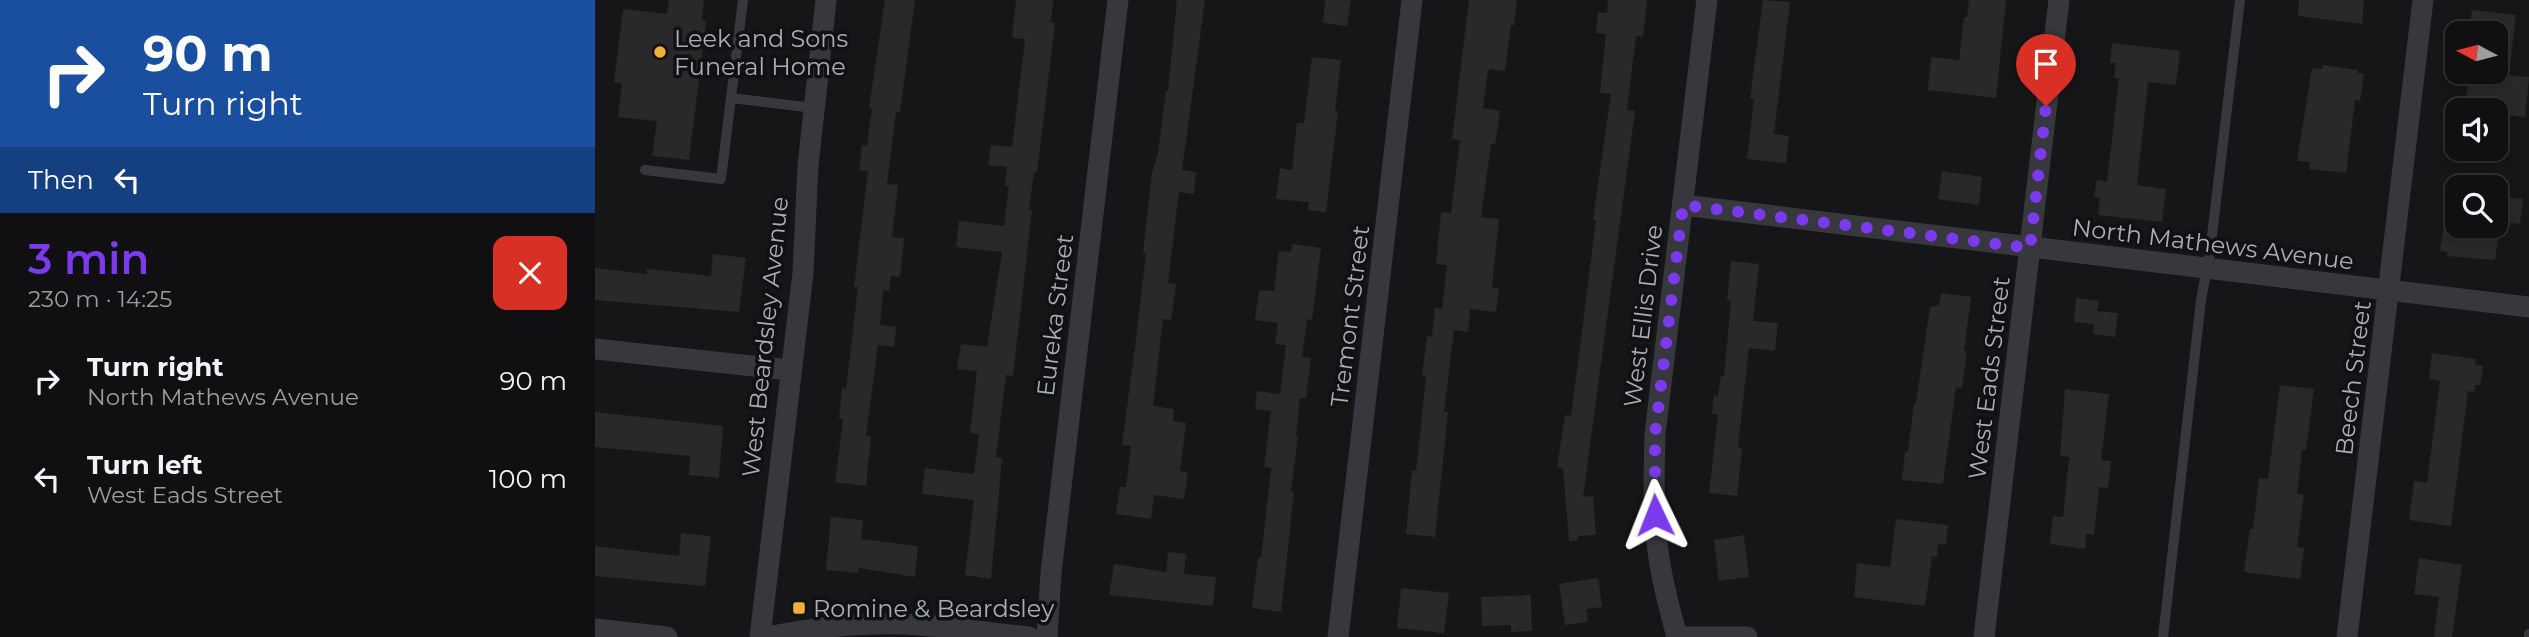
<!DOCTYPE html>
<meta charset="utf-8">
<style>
body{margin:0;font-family:Montserrat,sans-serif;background:#19191b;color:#f1f3f6;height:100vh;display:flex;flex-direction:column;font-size:26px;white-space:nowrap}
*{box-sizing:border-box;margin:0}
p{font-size:23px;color:#9c9d9f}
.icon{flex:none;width:38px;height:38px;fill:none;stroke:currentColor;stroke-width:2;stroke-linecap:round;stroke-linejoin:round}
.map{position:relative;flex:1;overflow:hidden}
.drawer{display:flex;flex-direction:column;background:#101012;width:595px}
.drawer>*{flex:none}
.hud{background:#1a4fa0;color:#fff;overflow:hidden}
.needle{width:46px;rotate:277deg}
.controls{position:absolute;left:1850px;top:21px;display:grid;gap:14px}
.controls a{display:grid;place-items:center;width:63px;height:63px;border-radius:14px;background:#101012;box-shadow:0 4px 10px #0003,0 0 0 2px #303032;font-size:35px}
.pin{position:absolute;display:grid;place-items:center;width:60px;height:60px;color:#fff;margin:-72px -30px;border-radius:50% 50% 50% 0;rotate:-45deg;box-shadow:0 0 7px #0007}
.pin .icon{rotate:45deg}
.me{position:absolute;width:77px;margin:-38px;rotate:358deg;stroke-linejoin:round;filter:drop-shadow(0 0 5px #0008)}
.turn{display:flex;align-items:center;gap:24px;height:147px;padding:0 28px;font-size:32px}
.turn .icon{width:91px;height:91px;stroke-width:2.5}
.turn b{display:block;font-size:49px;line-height:60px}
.then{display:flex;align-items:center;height:66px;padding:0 28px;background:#0003;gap:14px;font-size:26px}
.round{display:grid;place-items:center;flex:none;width:74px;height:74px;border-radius:14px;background:#19191b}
.summary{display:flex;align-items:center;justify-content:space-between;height:119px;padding:0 28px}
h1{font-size:42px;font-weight:600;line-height:52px;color:#7c3aed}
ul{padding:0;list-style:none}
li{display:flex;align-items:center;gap:21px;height:98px;padding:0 28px}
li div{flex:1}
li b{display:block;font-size:26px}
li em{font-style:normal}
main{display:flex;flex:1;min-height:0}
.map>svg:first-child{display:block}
.building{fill:#29292c}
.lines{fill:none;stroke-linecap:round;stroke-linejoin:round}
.service{stroke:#37383d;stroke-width:10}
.minor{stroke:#37383d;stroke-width:21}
.route{stroke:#7c3aed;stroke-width:12;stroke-dasharray:0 21.6}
.poi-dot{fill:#f2b134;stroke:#111113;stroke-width:2.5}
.labels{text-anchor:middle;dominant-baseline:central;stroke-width:7;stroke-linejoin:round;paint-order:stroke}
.poi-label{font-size:24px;fill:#a8adb8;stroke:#111113;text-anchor:start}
.street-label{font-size:24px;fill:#a8adb8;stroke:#111113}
</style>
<main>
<section class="drawer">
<div class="hud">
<div class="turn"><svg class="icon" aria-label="right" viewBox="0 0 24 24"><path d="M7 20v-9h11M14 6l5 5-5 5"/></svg><div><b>90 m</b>Turn right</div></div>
<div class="then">Then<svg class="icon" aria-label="left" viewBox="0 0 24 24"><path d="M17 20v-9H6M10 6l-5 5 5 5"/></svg></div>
</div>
<div class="summary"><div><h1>3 min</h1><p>230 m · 14:25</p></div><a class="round" style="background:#d93025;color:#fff"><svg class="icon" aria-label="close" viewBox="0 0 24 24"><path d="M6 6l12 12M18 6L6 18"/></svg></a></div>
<ul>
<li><svg class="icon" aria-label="right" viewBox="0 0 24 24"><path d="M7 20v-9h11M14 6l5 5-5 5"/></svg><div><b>Turn right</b><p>North Mathews Avenue</p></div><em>90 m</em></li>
<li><svg class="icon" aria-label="left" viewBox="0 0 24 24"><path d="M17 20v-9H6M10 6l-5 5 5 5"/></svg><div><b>Turn left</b><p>West Eads Street</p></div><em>100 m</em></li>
</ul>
</section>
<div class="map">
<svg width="1934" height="637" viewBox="0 0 1934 637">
<rect width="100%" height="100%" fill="#161618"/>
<!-- building -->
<g class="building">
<polygon points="74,0 109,0 107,20 111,21 94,160 57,156 62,121 23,117 27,84 19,82 28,9 72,14"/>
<polygon points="290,0 320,0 305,112 301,112 292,184 303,185 297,237 309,238 305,277 296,276 294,291 288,290 285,325 301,327 299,347 283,345 271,436 276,436 271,486 240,482 248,419 244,418 247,388 251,389 263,287 259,287 273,171 264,170 267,145 272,146 277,109 274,108"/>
<polygon points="421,0 458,0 456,22 460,23 442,173 439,172 434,209 437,210 418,376 411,375 401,457 407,458 396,579 370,575 379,500 327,494 330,468 379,474 384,434 375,433 382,371 362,369 366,344 392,347 407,252 361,247 364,221 409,226 414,186 410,186 412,167 393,165 396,145 417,147 430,39 417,38"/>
<polygon points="582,0 610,0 587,170 601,172 599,194 584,192 573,283 581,284 576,320 568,319 558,406 579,409 578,421 591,423 585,471 593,472 589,499 559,495 556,519 521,514 525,487 531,487 536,446 527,445 541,339 551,253 548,253 557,173 563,153 571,90 573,91"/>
<polygon points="730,0 756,0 752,26 728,23"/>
<polygon points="874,0 922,0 919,25 916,25 910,71 895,69 893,71 888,108 905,111 900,144 896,144 886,217 904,219 897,287 904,288 901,312 875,309 873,332 859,330 849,412 853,412 840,537 811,534 817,470 821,471 831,377 827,376 832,336 837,337 840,308 847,309 852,265 841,264 846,212 856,213 865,140 857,139"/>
<polygon points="1013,0 1052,0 1048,37 1041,36 1032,110 1040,111 988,497 998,496 1001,535 983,536 982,541 974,541 968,468 962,467 970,415 976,416 982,370 1001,220 998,220 1016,94 1005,93 1011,34 1001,33 1003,12 1012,13"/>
<polygon points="1168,0 1195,2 1179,134 1194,136 1191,163 1152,159 1159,99 1155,98"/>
<polygon points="1374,0 1411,0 1401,98 1333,90 1336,57 1364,60 1369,17 1372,17"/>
<polygon points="1704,0 1769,0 1767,24 1703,16"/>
<polygon points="1877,10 1921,15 1914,75 1934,77 1930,117 1900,114 1900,110 1870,110 1873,84 1894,86 1896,73 1900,73 1900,33 1874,33"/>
<polygon points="1517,43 1585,51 1581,85 1553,82 1542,185 1571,189 1567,222 1503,215 1505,198 1499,197 1502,180 1512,182 1524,78 1519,78 1521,63 1515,63"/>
<polygon points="717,57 746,60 740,111 743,111 731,212 713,210 714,202 681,199 685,168 697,170 702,123 709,123"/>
<polygon points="1728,65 1763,70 1763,73 1769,74 1765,101 1760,100 1751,173 1714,169 1715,162 1702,161 1717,68 1727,69"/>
<polygon points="1347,171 1387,177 1384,205 1343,199"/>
<polygon points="1900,197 1928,199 1925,224 1900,221"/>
<polygon points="1856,227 1904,233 1900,260 1852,256 1852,252 1845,251 1848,229 1856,230"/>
<polygon points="697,244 726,248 717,320 712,319 707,357 716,358 711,398 705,398 701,436 703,436 696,491 699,492 686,612 657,608 663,558 666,558 676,468 669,467 676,411 660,409 662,391 685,394 691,345 680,344 683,323 660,320 664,290 679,291 684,251 696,252"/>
<polygon points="118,254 151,258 144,312 0,300 0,268 52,274 52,269 116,276"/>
<polygon points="1136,261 1164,264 1158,321 1183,323 1180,351 1154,348 1143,447 1147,448 1142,496 1114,493 1123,415 1117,414 1119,395 1123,396 1126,376 1129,376 1136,301 1132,300"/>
<polygon points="1346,293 1376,297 1369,351 1372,351 1367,388 1361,387 1348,484 1307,480 1310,452 1313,452 1319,403 1321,403 1335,307 1344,305"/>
<polygon points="1481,298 1504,301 1502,311 1523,313 1520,337 1498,334 1499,324 1479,322"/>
<polygon points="1837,353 1881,359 1880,365 1888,366 1885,385 1880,385 1879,392 1873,391 1856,526 1814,520 1819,481 1832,483 1845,381 1834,379"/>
<polygon points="1685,385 1719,389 1711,450 1707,450 1702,494 1709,495 1702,547 1709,548 1705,579 1649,572 1655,529 1658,529 1664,478 1673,479"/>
<polygon points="1470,389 1514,394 1506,460 1516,461 1513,488 1504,487 1499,535 1491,534 1490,549 1455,544 1458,516 1468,517 1474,457 1465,456"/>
<polygon points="0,412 128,426 124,478 94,475 95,456 0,447"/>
<polygon points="236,517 268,520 266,539 323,546 320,577 264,568 263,573 231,570"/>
<polygon points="1301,519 1353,525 1351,545 1343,544 1342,557 1337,556 1330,606 1259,597 1262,563 1295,567"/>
<polygon points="86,533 116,536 110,586 0,576 0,546 84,556"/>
<polygon points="1149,535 1154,577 1124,581 1119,540"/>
<polygon points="573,552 591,554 589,574 621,577 618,606 514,595 519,564 571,572"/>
<polygon points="1824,558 1867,565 1857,637 1839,637 1844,597 1819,594"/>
<polygon points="1003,578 1007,607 991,609 993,622 970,625 964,584"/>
<polygon points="806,588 854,593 849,633 802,628"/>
<polygon points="936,595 937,631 916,632 916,625 887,626 886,597"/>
</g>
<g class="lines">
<!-- service -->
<g class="service">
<polyline points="136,98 219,108"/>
<polyline points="50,170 126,179 148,0"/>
<polyline points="1568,637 1606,300 1615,252 1645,0"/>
<polyline points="1934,637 1934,634"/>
</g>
<!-- minor -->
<g class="minor">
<polyline points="1088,205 1934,307"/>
<polyline points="0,349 195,370"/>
<polyline points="0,629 72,637"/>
<polyline points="165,637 208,273 213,166 231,0"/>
<path d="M172,637C217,628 264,622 311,624C352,626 393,633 434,637"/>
<polyline points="452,637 456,573 523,0"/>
<polyline points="743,637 817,0"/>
<path d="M1082,637C1074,606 1065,574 1062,542C1058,506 1059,470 1060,434L1112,0"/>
<polyline points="1090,637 1152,637"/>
<polyline points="1389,637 1464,0"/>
<polyline points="1752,637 1828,0"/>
</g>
</g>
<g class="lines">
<!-- route -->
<polyline class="route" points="1060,515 1060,434 1088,205 1435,248 1451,106"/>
</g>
<!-- markers -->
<g class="poi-dot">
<circle cx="65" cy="52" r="7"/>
<rect x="197" y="601" width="14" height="14" rx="3.5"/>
</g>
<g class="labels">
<!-- poi labels -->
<g class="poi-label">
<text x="79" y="38">Leek and Sons<tspan x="79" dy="28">Funeral Home</tspan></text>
<text x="218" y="608">Romine &amp; Beardsley</text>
</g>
<!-- street labels -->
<g class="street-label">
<text transform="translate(1618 244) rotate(7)">North Mathews Avenue</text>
<text transform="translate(460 315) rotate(-83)">Eureka Street</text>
<text transform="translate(755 316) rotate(-83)">Tremont Street</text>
<text transform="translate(1048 316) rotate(-83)">West Ellis Drive</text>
<text transform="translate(170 337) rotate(-84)">West Beardsley Avenue</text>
<text transform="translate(1394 378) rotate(-83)">West Eads Street</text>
<text transform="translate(1758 378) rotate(-83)">Beech Street</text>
</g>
</g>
</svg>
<div class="controls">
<a><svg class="needle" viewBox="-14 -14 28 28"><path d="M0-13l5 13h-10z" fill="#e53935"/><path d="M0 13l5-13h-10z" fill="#9c9d9f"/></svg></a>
<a><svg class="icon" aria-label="sound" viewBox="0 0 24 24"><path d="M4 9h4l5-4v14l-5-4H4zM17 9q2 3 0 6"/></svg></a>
<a><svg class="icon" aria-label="search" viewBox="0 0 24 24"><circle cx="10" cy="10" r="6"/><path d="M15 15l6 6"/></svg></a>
</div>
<div class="pin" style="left:1451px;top:106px;background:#d93025"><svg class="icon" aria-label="arrive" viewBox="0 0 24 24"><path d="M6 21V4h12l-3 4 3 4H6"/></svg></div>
<svg class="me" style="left:1060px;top:515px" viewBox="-20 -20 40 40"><path d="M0-17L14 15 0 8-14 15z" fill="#7c3aed" stroke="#fff" stroke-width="4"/></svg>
</div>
</main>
